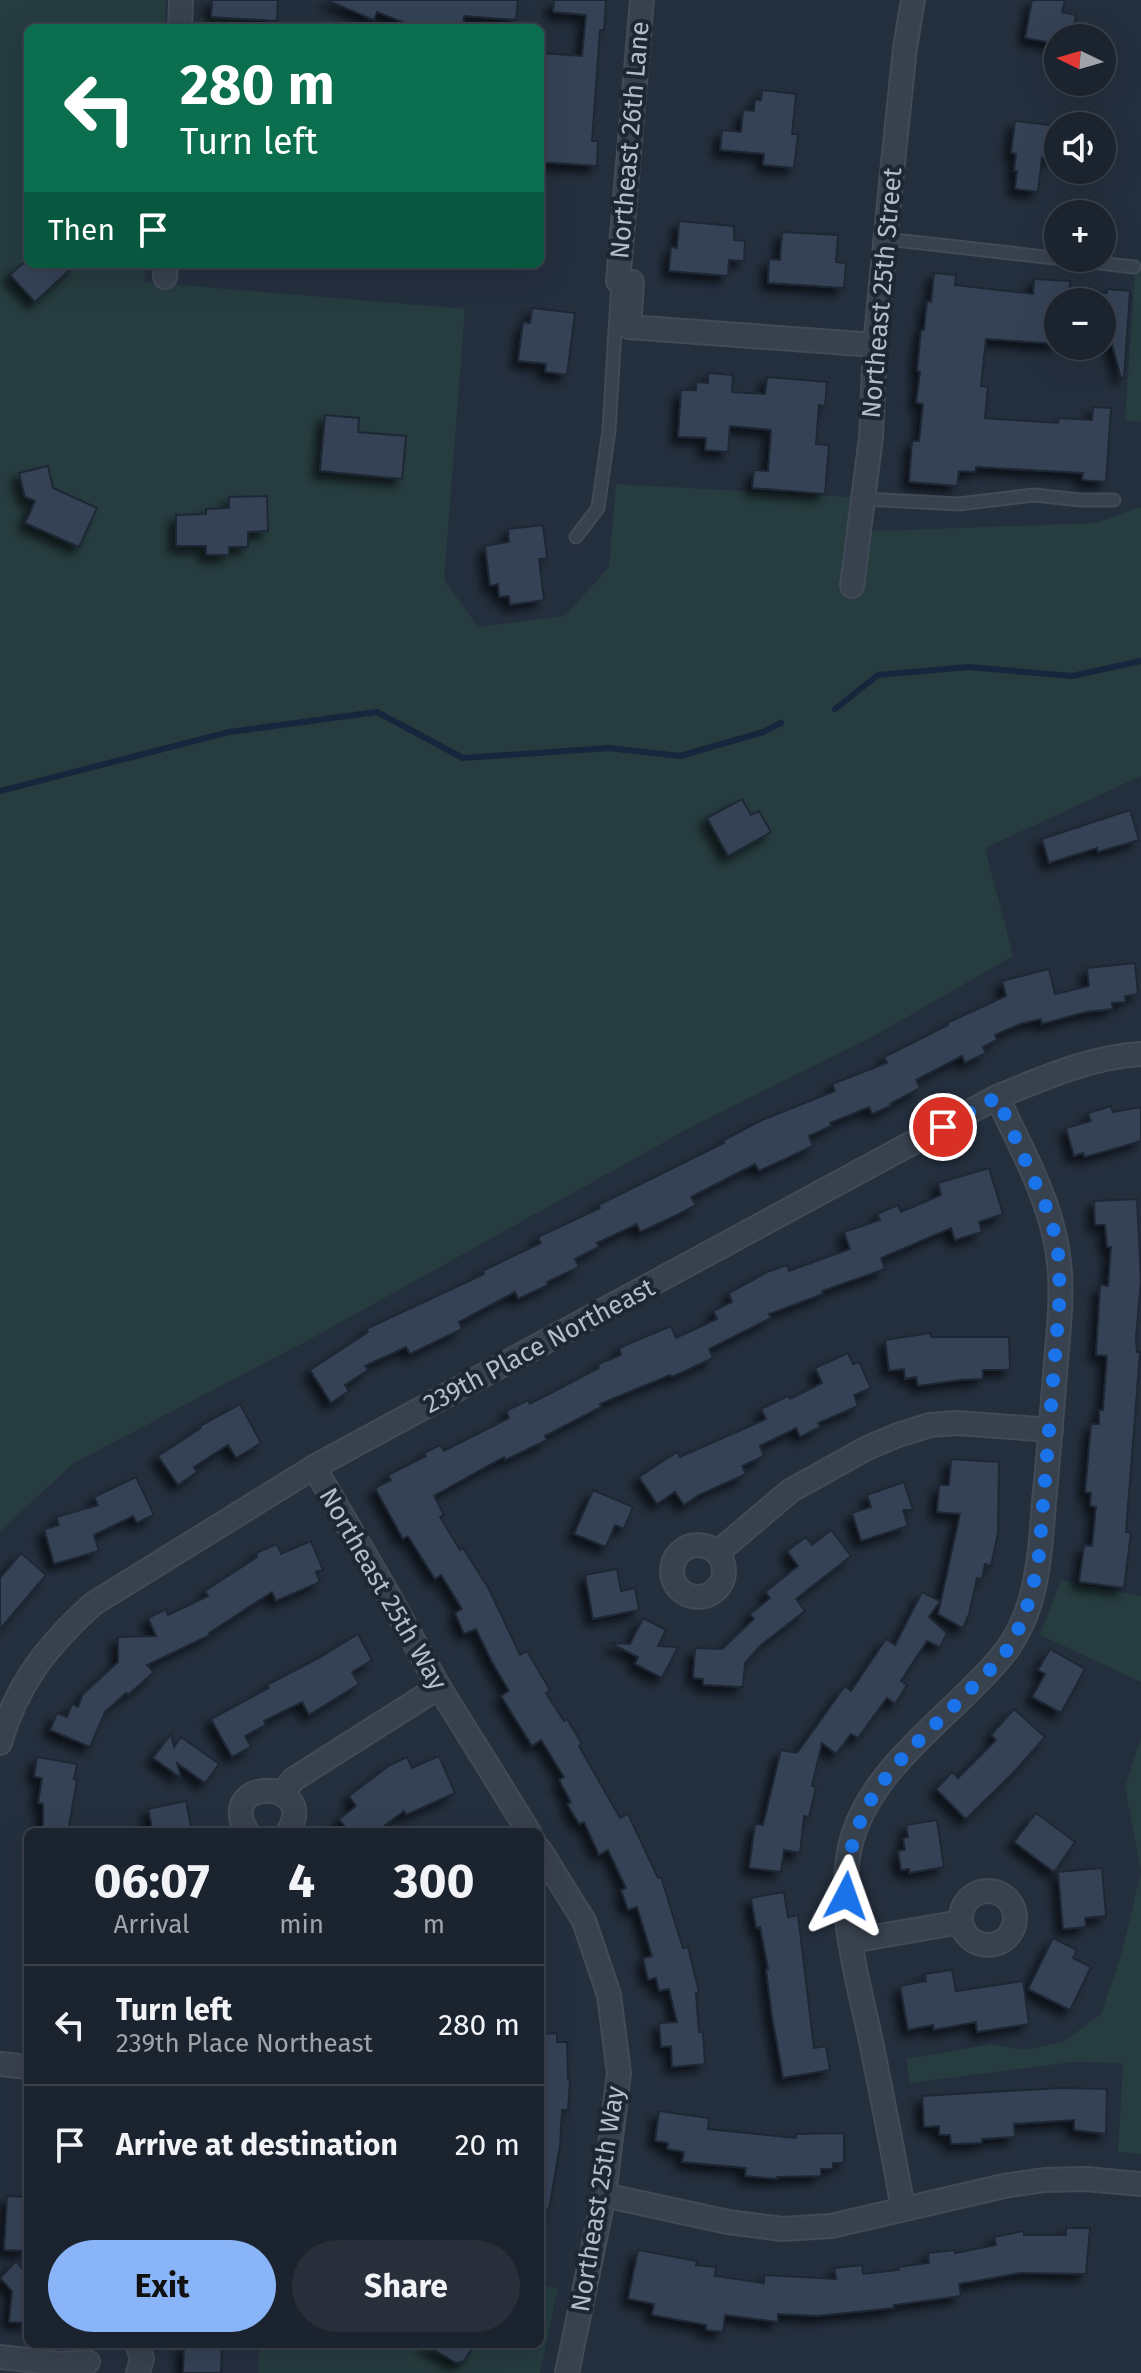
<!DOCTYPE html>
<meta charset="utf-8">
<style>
body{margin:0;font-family:"Fira Sans",sans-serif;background:#282f3a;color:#f1f3f6;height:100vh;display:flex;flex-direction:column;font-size:30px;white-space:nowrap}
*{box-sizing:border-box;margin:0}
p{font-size:26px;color:#a0a4aa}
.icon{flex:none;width:44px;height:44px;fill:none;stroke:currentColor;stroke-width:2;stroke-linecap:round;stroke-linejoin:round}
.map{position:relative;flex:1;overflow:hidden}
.drawer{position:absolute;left:24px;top:1828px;width:520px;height:520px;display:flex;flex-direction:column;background:#1b232e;border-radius:12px;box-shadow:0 8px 32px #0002,0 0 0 2px #39404a}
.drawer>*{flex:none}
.hud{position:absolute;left:24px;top:24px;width:520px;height:244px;border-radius:12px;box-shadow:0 8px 32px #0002,0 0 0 2px #39404a;background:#0b6e4f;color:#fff;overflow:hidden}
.needle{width:52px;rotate:275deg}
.controls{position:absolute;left:1044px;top:24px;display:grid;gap:16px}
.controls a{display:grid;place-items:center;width:72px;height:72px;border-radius:50%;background:#1b232e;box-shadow:0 8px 32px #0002,0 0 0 2px #39404a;font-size:40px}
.pin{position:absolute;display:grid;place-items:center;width:68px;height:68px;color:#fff;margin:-34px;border:4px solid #fff;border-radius:50%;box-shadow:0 2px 8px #0007}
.me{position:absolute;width:88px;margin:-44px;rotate:4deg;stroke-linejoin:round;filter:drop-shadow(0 0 6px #0008)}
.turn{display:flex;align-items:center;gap:28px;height:168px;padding:0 24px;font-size:36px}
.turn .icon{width:104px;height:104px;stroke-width:2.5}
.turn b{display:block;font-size:56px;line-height:68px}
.then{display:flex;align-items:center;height:76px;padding:0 24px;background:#0003;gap:16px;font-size:30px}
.eta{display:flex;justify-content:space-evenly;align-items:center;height:136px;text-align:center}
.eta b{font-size:48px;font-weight:700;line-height:56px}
.action{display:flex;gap:16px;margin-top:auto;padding:16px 24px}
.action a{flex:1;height:92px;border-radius:48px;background:#8ab4f8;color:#111;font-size:32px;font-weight:700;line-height:92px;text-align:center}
.action a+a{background:#282f3a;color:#f1f3f6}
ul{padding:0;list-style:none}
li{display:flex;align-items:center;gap:24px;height:120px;padding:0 24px;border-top:2px solid #39404a}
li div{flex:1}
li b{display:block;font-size:30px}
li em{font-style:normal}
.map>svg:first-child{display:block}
.green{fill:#263c3f}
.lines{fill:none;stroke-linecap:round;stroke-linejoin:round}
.stream{stroke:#17263c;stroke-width:6}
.building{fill:#364354;stroke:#1f2835;stroke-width:2;filter:url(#shadow)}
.lane-casing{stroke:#414a57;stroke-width:15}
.street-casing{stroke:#414a57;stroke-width:26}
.lane{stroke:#38414e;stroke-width:11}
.street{stroke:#38414e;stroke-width:22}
.route{stroke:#1a73e8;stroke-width:14;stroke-dasharray:0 25.2}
.labels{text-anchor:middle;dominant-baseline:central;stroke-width:8;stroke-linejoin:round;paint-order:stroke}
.street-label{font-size:26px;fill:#b4bcc9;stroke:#1d2633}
</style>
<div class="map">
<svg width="1141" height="2373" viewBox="0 0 1141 2373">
<defs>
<filter id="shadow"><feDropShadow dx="-7" dy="7" stdDeviation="4" flood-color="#0009"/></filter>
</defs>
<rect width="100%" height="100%" fill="#242f3e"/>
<!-- green -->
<g class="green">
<polygon points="0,0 166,0 164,28 28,28 28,264 146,264 144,282 465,309 444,580 478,627 565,616 609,567 616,484 852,497 850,532 1096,523 1141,507 1141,776 985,848 1013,956 874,1036 693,1126 318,1335 74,1463 0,1531"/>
<polygon points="200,16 305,27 200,28"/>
<polygon points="1136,258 1141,263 1141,422 1125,420"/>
<polygon points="1061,1580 1141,1596 1141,1682 1040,1635"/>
<polygon points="1141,1737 1141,1870 1125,1787"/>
<polygon points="1141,1872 1141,2154 1118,2152 1123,2063 1072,2062 910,2083 906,2059 991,2044 1025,2050 1063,2042 1101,2014 1121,1956"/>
<polygon points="540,2284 558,2288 540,2373 258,2373 260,2344 540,2344"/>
</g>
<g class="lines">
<!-- stream -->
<g class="stream">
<polyline points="835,709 878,675 968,667 1072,676 1141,661"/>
<polyline points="0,791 229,732 377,712 463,758 609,748 680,756 763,732 781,723"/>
</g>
</g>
<!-- building -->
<g class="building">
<polygon points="212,0 278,0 277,21 211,17"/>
<polygon points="326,0 518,0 516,20 464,16 463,28 410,28 410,25 377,12 374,20"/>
<polygon points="554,0 606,0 604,30 600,30 592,141 598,141 597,166 540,162 540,53 582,56 586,15 553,12"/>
<polygon points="1032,0 1065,0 1062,12 1076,15 1072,38 1058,38 1058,44 1025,38"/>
<polygon points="762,90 796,94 792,134 798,134 794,168 763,165 764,154 720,150 722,130 741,132 743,110 754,111 755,100 761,100"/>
<polygon points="1015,121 1058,126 1056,158 1042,157 1038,192 1015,189 1017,171 1014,171 1016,154 1011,153"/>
<polygon points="679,221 734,226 734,240 745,241 744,261 729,260 728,276 669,271 671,247 677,248"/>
<polygon points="782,232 838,235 836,262 846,263 844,288 768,283 769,259 780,260"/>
<polygon points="22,264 76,264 35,302 10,275"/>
<polygon points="934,273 956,275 955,285 1033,294 1034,279 1070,281 1069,302 1058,302 1058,344 986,339 981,386 988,387 985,418 1058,423 1059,418 1092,420 1093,407 1111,408 1106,482 1082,480 1083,473 976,467 975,472 959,471 957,486 909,482 912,441 919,441 923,404 916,403 920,372 917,371 921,330 924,330 927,301 931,302"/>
<polygon points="1107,289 1130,291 1124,378 1121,378 1111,341 1102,342 1102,293 1107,293"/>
<polygon points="532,308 575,313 567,375 545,372 546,364 518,361 523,322 530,323"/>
<polygon points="708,373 733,375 732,392 765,394 767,377 827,382 825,406 819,405 816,444 829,445 825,494 752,488 754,470 768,471 771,430 730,426 728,452 705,450 706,438 678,437 681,390 696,390 696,382 708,383"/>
<polygon points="325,415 359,418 358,432 406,436 402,479 320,471"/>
<polygon points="48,466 53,488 97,508 79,547 25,523 35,501 25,497 19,473"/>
<polygon points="267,496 268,531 248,532 248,547 229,547 229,555 206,555 206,546 176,546 176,515 206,514 206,509 229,508 229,497"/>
<polygon points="543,525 547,558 539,559 544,600 510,605 509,596 499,597 498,584 490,586 485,546 509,542 508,529"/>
<polygon points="742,799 751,815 759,811 771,832 728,856 707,818"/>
<polygon points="1130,810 1139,840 1098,852 1097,848 1049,863 1042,839"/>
<polygon points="1135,963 1138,994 1125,996 1126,1002 1112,1003 1113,1009 1086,1012 1042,1024 1041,1019 1020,1024 995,1035 997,1040 983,1047 986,1053 965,1063 962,1056 916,1080 920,1088 890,1104 891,1106 872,1114 869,1107 830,1123 831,1126 809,1136 813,1146 759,1171 755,1164 691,1197 696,1205 677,1215 640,1232 637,1224 597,1243 599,1247 575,1259 579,1267 547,1282 548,1285 518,1299 515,1292 459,1322 462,1329 410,1354 406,1347 365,1366 368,1370 345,1385 349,1391 331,1403 310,1370 368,1332 366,1329 484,1274 482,1271 541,1243 538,1237 600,1208 598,1205 724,1143 722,1141 762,1120 835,1091 832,1084 887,1063 884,1057 948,1025 947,1023 1006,996 1002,981 1049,969 1055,994 1089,986 1087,968"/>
<polygon points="1111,1106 1113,1112 1141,1107 1141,1141 1085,1157 1083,1153 1074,1156 1066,1128 1091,1121 1088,1113"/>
<polygon points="989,1168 1003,1214 979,1222 982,1232 955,1240 951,1228 881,1258 885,1269 822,1291 823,1294 769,1314 771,1318 709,1349 713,1358 672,1377 670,1375 600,1404 601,1407 545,1436 547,1440 505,1460 504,1457 434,1496 444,1515 440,1517 460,1550 463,1548 489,1589 520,1655 527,1651 550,1690 546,1693 564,1721 567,1719 582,1744 579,1746 620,1818 628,1814 658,1878 661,1877 683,1948 688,1947 699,1992 696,1993 699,2032 703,2032 705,2064 672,2067 671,2046 661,2047 659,2023 677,2022 669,1989 659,1991 656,1978 648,1980 643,1958 652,1956 637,1907 628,1910 621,1890 626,1888 608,1850 599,1855 584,1822 579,1824 567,1804 571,1802 559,1780 564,1777 541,1740 532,1746 501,1696 509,1691 492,1662 476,1629 464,1634 455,1613 462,1609 441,1575 435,1579 408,1536 403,1539 375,1488 391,1480 388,1475 426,1456 424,1453 440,1445 444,1451 509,1418 506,1411 528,1400 530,1404 599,1368 598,1364 621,1355 619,1348 671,1326 676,1338 717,1319 713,1311 732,1302 729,1293 767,1272 787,1265 789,1271 850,1249 844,1232 880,1220 877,1214 898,1205 901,1212 941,1195 938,1183"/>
<polygon points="1137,1199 1141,1280 1136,1338 1137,1352 1140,1352 1126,1532 1131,1533 1124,1588 1079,1582 1084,1545 1092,1546 1096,1507 1090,1506 1091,1493 1085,1492 1088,1459 1091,1424 1099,1424 1099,1410 1103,1410 1107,1356 1096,1355 1100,1285 1108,1286 1111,1247 1107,1247 1105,1225 1095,1225 1094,1201"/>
<polygon points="930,1333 931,1337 1009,1337 1010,1370 983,1370 983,1379 960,1380 918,1386 916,1377 905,1379 904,1369 889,1371 885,1340"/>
<polygon points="848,1353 853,1364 859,1362 871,1388 854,1395 858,1406 818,1423 820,1427 800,1437 796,1428 760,1446 764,1456 742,1466 746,1474 699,1495 684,1505 675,1492 657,1504 639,1477 677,1452 680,1457 766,1419 761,1409 788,1396 790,1399 822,1383 815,1368"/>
<polygon points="240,1404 261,1443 236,1458 228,1445 194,1467 197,1472 178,1485 158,1456 201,1428 200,1426"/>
<polygon points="951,1459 999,1462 998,1533 991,1566 985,1564 982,1579 977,1578 969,1614 963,1628 938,1614 960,1514 937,1512 939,1485 949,1485"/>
<polygon points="136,1477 154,1515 137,1523 133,1516 94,1535 99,1551 54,1564 44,1529 59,1525 56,1517 98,1505 94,1497"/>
<polygon points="904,1482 913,1510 903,1510 908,1526 861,1541 852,1513 871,1507 867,1495"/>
<polygon points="593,1490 633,1507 624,1529 615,1525 606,1547 574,1534"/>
<polygon points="831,1530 851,1556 796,1599 805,1611 761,1645 745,1663 743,1687 703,1685 703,1679 693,1678 695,1648 722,1649 754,1619 750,1614 770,1598 765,1592 798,1566 787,1551 806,1537 812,1545"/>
<polygon points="311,1541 323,1570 316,1572 320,1582 276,1601 272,1592 209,1633 210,1635 147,1665 154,1672 128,1695 126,1693 105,1712 90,1747 50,1730 57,1713 67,1717 72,1704 78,1707 83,1694 118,1662 118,1637 156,1636 148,1618 166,1609 168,1615 208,1596 205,1591 257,1557 256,1553 277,1544 281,1554"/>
<polygon points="21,1553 46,1575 0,1629 0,1578"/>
<polygon points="617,1569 621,1591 635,1588 639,1610 593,1619 585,1575"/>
<polygon points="922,1592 940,1601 929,1617 947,1633 940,1647 927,1641 901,1681 907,1685 895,1704 887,1698 858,1738 851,1734 836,1754 822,1743 812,1786 816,1787 809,1817 804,1816 800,1853 784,1850 781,1872 749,1868 755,1824 763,1825 781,1750 797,1753 845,1686 851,1691 886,1639 895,1645"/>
<polygon points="643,1618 666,1630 658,1646 678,1647 662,1678 635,1664 638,1657 610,1643 630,1644"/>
<polygon points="358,1634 372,1660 352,1672 359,1684 309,1715 302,1702 264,1721 266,1725 245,1736 251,1747 232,1757 211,1719 269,1688 267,1685 319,1658"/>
<polygon points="1050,1649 1085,1669 1061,1713 1032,1697 1045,1674 1038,1670"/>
<polygon points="1014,1709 1045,1737 1013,1773 966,1819 936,1789 952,1772 958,1778 996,1740 991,1735"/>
<polygon points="171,1734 174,1747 181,1737 219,1764 205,1783 177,1763 181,1778 153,1758"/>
<polygon points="439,1756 455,1793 406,1815 404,1811 376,1832 349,1832 339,1819 356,1806 349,1796 390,1765 407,1757 412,1768"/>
<polygon points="37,1757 77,1764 74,1779 77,1780 68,1832 43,1832 43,1804 38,1803 42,1778 34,1777"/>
<polygon points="186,1801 192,1832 153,1832 148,1809"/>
<polygon points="1036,1813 1075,1842 1054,1872 1014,1842"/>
<polygon points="937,1820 944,1867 909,1873 909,1869 901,1870 898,1851 905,1850 903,1838 908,1837 906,1825"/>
<polygon points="1102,1868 1106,1916 1085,1918 1086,1927 1063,1929 1058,1872"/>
<polygon points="784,1892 788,1917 798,1915 814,2048 826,2046 830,2070 783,2078 772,2017 766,1969 768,1969 760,1927 756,1928 751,1898"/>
<polygon points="1053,1938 1077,1950 1073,1958 1091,1967 1070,2010 1028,1989"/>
<polygon points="952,1970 956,1991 1023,1981 1029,2024 977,2032 976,2022 934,2030 933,2025 908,2030 900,1986 926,1981 925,1974"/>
<polygon points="557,2033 557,2042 567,2042 568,2079 570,2079 568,2110 562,2110 560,2146 549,2210 540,2209 540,2034"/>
<polygon points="1061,2088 1107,2089 1106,2134 1074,2130 1074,2120 1014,2124 1015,2137 982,2139 982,2143 951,2144 950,2135 939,2135 939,2126 924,2127 922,2096"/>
<polygon points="659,2111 709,2118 708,2129 796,2138 796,2134 844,2133 844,2163 833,2163 833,2169 821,2169 821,2176 777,2177 777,2179 745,2176 746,2168 682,2162 684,2152 667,2149 668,2143 655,2141"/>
<polygon points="7,2196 28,2197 28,2251 4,2250"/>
<polygon points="1066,2228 1090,2228 1086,2274 1020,2273 959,2284 961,2296 894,2305 894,2308 817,2316 778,2314 778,2322 725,2315 723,2332 706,2330 706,2325 652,2315 654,2304 628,2299 638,2250 697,2261 696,2265 716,2267 715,2276 764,2283 764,2275 836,2279 834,2268 862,2265 863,2274 899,2270 898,2267 929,2263 928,2253 955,2250 955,2253 996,2245 994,2237 1024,2231 1024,2235 1066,2235"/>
<polygon points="16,2261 28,2275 28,2323 9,2322 12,2291 0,2278"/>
<polygon points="184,2344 222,2344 221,2373 183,2373"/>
<polygon points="424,2344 475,2344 464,2361 456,2363"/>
</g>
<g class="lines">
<defs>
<g id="lane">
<polyline points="886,239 1134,267"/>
<polyline points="864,499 959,504 1034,495 1081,500 1114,500"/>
<polyline points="576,537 598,508 609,430 618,281"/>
</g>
<g id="street">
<polyline points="642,0 618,281 632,282 629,327 875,345"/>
<polyline points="180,28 181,0"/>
<polyline points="165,277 166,264"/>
<polyline points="852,586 871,437 875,345 893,163 905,48 913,0"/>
<polyline points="314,1467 386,1591 439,1687 529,1832"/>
<circle cx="698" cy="1571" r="26"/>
<polyline points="717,1553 790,1491 867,1448 898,1435 930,1425 957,1423 1051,1430"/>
<path d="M0,1743C17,1683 48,1645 93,1604L314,1467L997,1097C1044,1078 1090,1057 1141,1054"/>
<polyline points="282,1793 294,1779 439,1687"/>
<path d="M247,1832C215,1776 320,1778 288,1832"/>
<polyline points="540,1850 584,1921 609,1995 619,2073 604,2195 567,2373"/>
<circle cx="988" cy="1918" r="27"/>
<polyline points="851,1941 961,1922"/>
<polyline points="0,2064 28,2067"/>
<polyline points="604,2195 728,2222 782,2229 831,2226 1004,2186 1044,2180 1086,2179 1141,2184"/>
<path d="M903,2209C893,2150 881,2091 869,2032C856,1973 837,1907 850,1847C868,1767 953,1716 1002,1656C1017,1638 1028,1613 1033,1591C1040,1561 1042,1531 1044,1501C1048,1463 1051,1425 1054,1387C1057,1341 1065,1293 1057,1248C1048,1195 1020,1146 997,1097"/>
<polyline points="137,2344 142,2358 138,2373"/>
<polyline points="0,2357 61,2364 88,2362"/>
</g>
</defs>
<!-- lane casing -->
<use href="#lane" class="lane-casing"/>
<!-- street casing -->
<use href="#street" class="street-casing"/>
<!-- lane -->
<use href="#lane" class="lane"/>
<!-- street -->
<use href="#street" class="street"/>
</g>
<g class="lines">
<!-- route -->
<path class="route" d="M846,1896C847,1797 903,1758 967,1693C979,1680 994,1667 1005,1653C1025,1623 1033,1590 1039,1555L1060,1294L1058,1251L1051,1218L997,1097L943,1127"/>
</g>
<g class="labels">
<!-- street labels -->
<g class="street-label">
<text transform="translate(630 140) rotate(-85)">Northeast 26th Lane</text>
<text transform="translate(882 293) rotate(-85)">Northeast 25th Street</text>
<text transform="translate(539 1346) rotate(-28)">239th Place Northeast</text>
<text transform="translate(383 1589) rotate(60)">Northeast 25th Way</text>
<text transform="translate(598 2199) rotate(-81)">Northeast 25th Way</text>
</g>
</g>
</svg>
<div class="controls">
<a><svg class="needle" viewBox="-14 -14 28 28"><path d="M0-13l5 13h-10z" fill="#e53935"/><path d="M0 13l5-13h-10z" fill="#a0a4aa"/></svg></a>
<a><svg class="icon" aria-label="sound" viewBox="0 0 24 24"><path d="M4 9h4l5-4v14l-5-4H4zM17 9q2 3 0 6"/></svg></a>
<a>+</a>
<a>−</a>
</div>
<div class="pin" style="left:943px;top:1127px;background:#d93025"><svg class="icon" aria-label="arrive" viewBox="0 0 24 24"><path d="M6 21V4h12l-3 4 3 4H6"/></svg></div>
<svg class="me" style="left:846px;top:1896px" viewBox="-20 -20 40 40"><path d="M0-17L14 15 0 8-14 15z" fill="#1a73e8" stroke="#fff" stroke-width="4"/></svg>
<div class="hud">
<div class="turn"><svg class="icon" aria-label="left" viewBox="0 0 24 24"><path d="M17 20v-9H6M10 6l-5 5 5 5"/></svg><div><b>280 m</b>Turn left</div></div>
<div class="then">Then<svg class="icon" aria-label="arrive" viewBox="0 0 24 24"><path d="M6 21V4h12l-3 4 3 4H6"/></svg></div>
</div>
<section class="drawer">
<div class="eta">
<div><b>06:07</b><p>Arrival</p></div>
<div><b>4</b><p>min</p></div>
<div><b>300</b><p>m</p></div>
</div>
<ul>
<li><svg class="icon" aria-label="left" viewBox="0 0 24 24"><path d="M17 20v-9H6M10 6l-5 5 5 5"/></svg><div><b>Turn left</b><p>239th Place Northeast</p></div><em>280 m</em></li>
<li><svg class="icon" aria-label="arrive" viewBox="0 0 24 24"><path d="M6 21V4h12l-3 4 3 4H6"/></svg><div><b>Arrive at destination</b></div><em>20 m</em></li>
</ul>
<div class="action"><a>Exit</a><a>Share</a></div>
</section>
</div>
